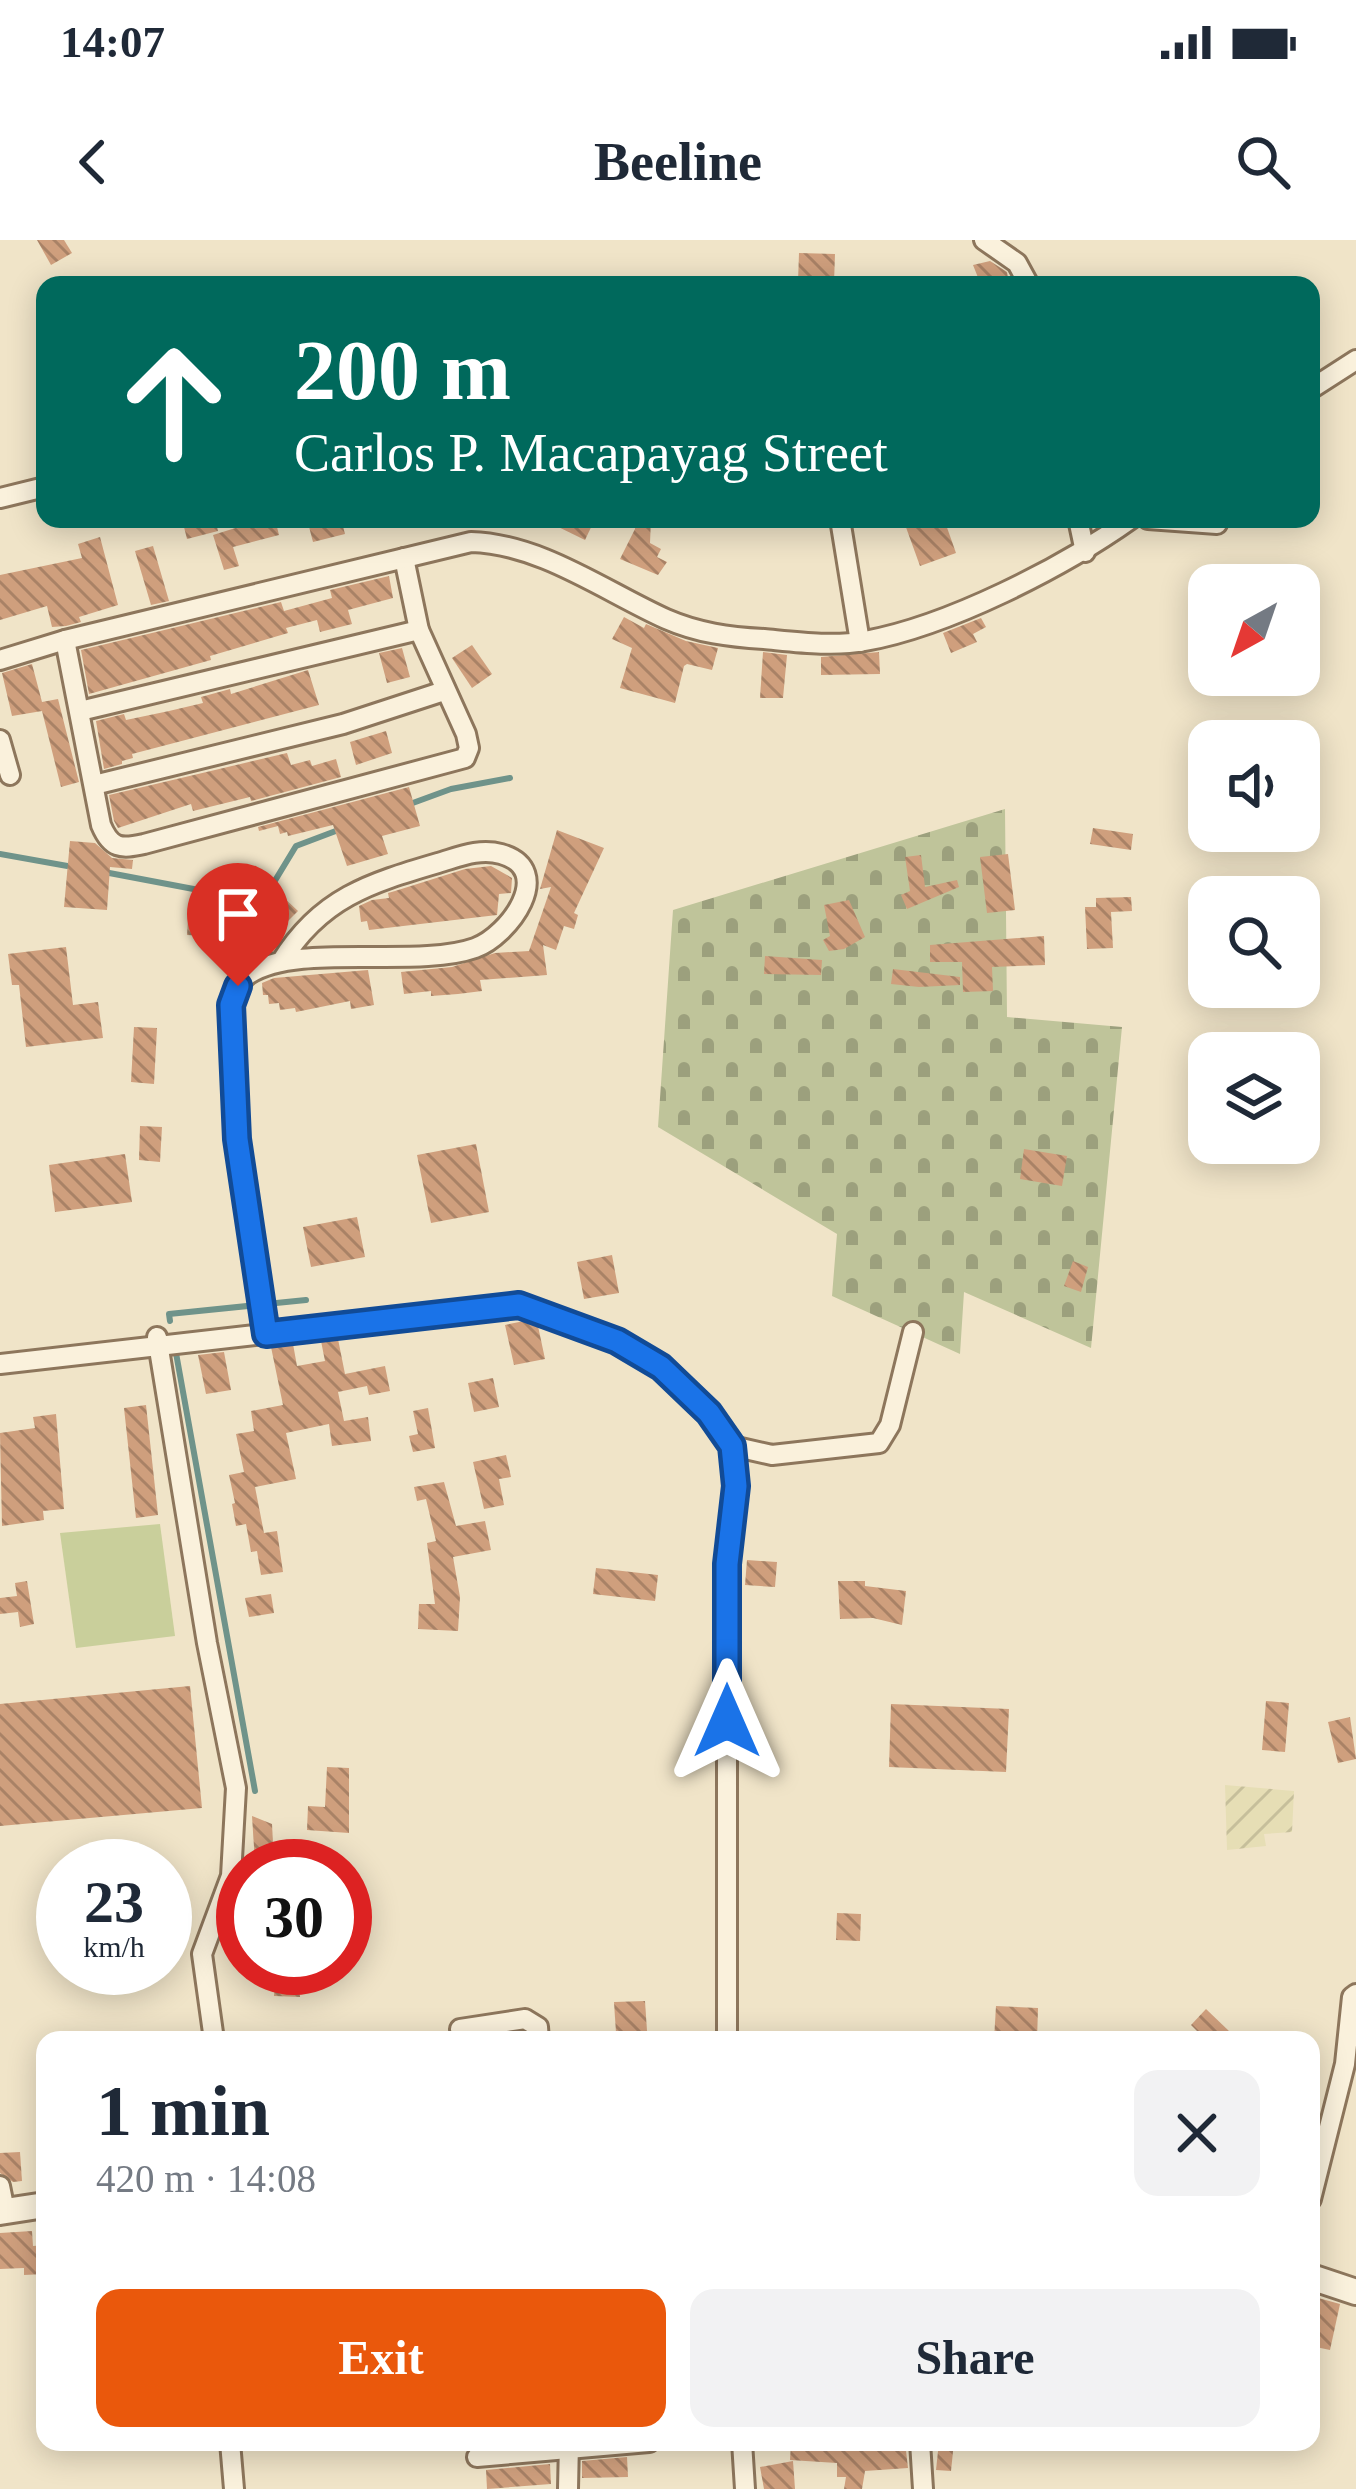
<!DOCTYPE html>
<meta charset="utf-8">
<style>
body{margin:0;font-family:"Times New Roman",serif;background:#f2f2f3;color:#1f2937;height:100vh;display:flex;flex-direction:column;font-size:45px;white-space:nowrap}
*{box-sizing:border-box;margin:0}
p{font-size:39px;color:#747a83}
.icon{flex:none;width:66px;height:66px;fill:none;stroke:currentColor;stroke-width:2;stroke-linecap:round;stroke-linejoin:round}
.map{position:relative;flex:1;overflow:hidden}
.drawer{position:absolute;left:36px;top:1791px;width:1284px;height:420px;display:flex;flex-direction:column;background:#fff;border-radius:24px;box-shadow:0 6px 30px #0003}
.drawer>*{flex:none}
.hud{position:absolute;left:36px;top:36px;width:1284px;height:252px;border-radius:24px;box-shadow:0 6px 30px #0003;background:#00695c;color:#fff;overflow:hidden}
.needle{width:78px;rotate:220deg}
.buttons{position:absolute;left:1188px;top:324px;display:grid;gap:24px}
.buttons a{display:grid;place-items:center;width:132px;height:132px;border-radius:24px;background:#fff;box-shadow:0 6px 30px #0003;font-size:60px}
.speed{position:absolute;left:36px;top:1599px;display:flex;gap:24px;font-size:60px;font-weight:700;text-align:center}
.speed>*{display:grid;place-content:center;width:156px;height:156px;border-radius:50%;background:#fff;box-shadow:0 6px 30px #0003;line-height:1}
.speed small{font-size:30px;font-weight:400}
.speed .limit{border:18px solid #d22;background:#fff;color:#111}
.pin{position:absolute;display:grid;place-items:center;width:102px;height:102px;color:#fff;margin:-123px -51px;border-radius:50% 50% 50% 0;rotate:-45deg;box-shadow:0 0 12px #0007}
.pin .icon{rotate:45deg}
.me{position:absolute;width:132px;margin:-66px;rotate:0deg;stroke-linejoin:round;filter:drop-shadow(0 0 9px #0008)}
.turn{display:flex;align-items:center;gap:42px;height:252px;padding:0 60px;font-size:54px}
.turn .icon{width:156px;height:156px;stroke-width:2.5}
.turn b{display:block;font-size:84px;line-height:102px}
.round{display:grid;place-items:center;flex:none;width:126px;height:126px;border-radius:24px;background:#f2f2f3}
.summary{display:flex;align-items:center;justify-content:space-between;height:204px;padding:0 60px}
h1{font-size:72px;font-weight:800;line-height:90px}
.button{display:flex;gap:24px;margin-top:auto;padding:24px 60px}
.button a{flex:1;height:138px;border-radius:24px;background:#ea580c;color:#fff;font-size:48px;font-weight:800;line-height:138px;text-align:center}
.button a+a{background:#f2f2f3;color:#1f2937}
.status{display:flex;justify-content:space-between;align-items:center;height:84px;padding:0 60px;background:#fff;direction:ltr}
.status svg{height:33px;fill:currentColor}
header{display:flex;justify-content:space-between;align-items:center;height:156px;padding:0 60px;background:#fff;font-size:54px;font-weight:800}
.map>svg:first-child{display:block}
.farmland{fill:url(#farmland-furrows)}
.cemetery{fill:url(#cemetery-stones)}
.park{fill:#c9cf9b}
.lines{fill:none;stroke-linecap:round;stroke-linejoin:round}
.stream{stroke:#6f938a;stroke-width:6}
.building{fill:url(#building-back-hatch)}
.minor-casing{stroke:#8d765c;stroke-width:24}
.tertiary-casing{stroke:#8d765c;stroke-width:30}
.minor{stroke:#faf1dc;stroke-width:18}
.tertiary{stroke:#faf1dc;stroke-width:24}
.route-casing{stroke:#114b97;stroke-width:30}
.route{stroke:#1a73e8;stroke-width:21}
</style>
<div class="status"><b>14:07</b><svg viewBox="0 0 49 12"><path d="M0 12V9h3v3zM5 12V6h3v6zM10 12V3h3v9zM15 12V0h3v12zM26 1h20v11H26zM47 4h2v5h-2z"/></svg></div>
<header><svg class="icon" aria-label="back" viewBox="0 0 24 24"><path d="M15 5l-7 7 7 7"/></svg>Beeline<svg class="icon" aria-label="search" viewBox="0 0 24 24"><circle cx="10" cy="10" r="6"/><path d="M15 15l6 6"/></svg></header>
<div class="map">
<svg width="1356" height="2249" viewBox="0 0 1356 2249">
<defs>
<pattern id="farmland-furrows" width="10" height="10" patternUnits="userSpaceOnUse" patternTransform="scale(3)"><rect width="10" height="10" fill="#e6deb5"/><path d="M-1 1l2-2M0 10L10 0M9 11l2-2" fill="none" stroke="#c6bf9b"/></pattern>
<pattern id="cemetery-stones" width="16" height="16" patternUnits="userSpaceOnUse" patternTransform="scale(3)"><rect width="16" height="16" fill="#bfc49a"/><path d="M2 7V4a2 2 0 0 1 4 0v3zM10 15v-3a2 2 0 0 1 4 0v3z" fill="#9ca07d"/></pattern>
<pattern id="building-back-hatch" width="6" height="6" patternUnits="userSpaceOnUse" patternTransform="scale(3)"><rect width="6" height="6" fill="#cf9f7d"/><path d="M-1 5l2 2M0 0l6 6M5-1l2 2" fill="none" stroke="#a98266"/></pattern>
</defs>
<rect width="100%" height="100%" fill="#f0e4c8"/>
<!-- farmland -->
<polygon class="farmland" points="1225,1545 1294,1551 1292,1592 1264,1594 1266,1606 1227,1610"/>
<!-- cemetery -->
<polygon class="cemetery" points="1005,569 1007,777 1122,787 1091,1108 964,1052 960,1114 832,1056 837,994 658,887 673,670"/>
<!-- park -->
<polygon class="park" points="160,1284 175,1396 76,1408 60,1293"/>
<g class="lines">
<!-- stream -->
<g class="stream">
<polyline points="410,564 451,549 510,538"/>
<polyline points="0,614 73,627"/>
<polyline points="104,632 262,662 296,606 341,589"/>
<polyline points="170,1081 169,1074 306,1060"/>
<polyline points="176,1113 255,1551"/>
</g>
</g>
<!-- building -->
<g class="building">
<polygon points="37,0 64,0 72,13 51,25"/>
<polygon points="799,13 835,14 834,43 798,42"/>
<polygon points="990,21 1007,32 1008,38 981,45 973,25"/>
<polygon points="182,279 215,279 218,291 187,299"/>
<polygon points="243,279 275,279 279,295 233,307 239,326 224,330 213,295 245,285"/>
<polygon points="307,279 341,279 345,294 313,302"/>
<polygon points="542,279 595,279 585,300"/>
<polygon points="635,279 651,279 650,303 661,309 657,317 667,322 658,335 620,319 635,289"/>
<polygon points="903,279 944,279 956,313 920,326"/>
<polygon points="100,297 118,365 79,377 81,382 66,386 52,387 47,366 0,380 0,335 82,318 78,304"/>
<polygon points="153,306 169,361 151,365 135,311"/>
<polygon points="389,336 393,358 348,370 352,384 320,392 317,380 286,388 288,393 210,416 211,420 89,454 81,410 281,362 284,371 332,358 330,350"/>
<polygon points="624,377 644,388 646,384 686,401 718,408 712,430 687,424 684,426 675,463 620,448 632,408 612,399"/>
<polygon points="981,378 986,387 973,394 977,402 951,413 943,393"/>
<polygon points="472,405 492,434 472,448 452,418"/>
<polygon points="402,408 410,437 387,443 379,413"/>
<polygon points="763,412 787,415 783,458 760,458"/>
<polygon points="879,412 880,434 821,435 821,417"/>
<polygon points="32,424 42,462 58,459 79,542 61,547 42,471 12,476 2,433"/>
<polygon points="308,430 319,465 132,514 133,518 122,521 122,524 104,529 96,481 124,474 126,480 169,471 203,463 201,457 230,449 231,454"/>
<polygon points="386,491 392,513 356,525 350,502"/>
<polygon points="287,513 291,525 310,520 312,526 336,519 341,537 251,561 250,557 193,571 191,564 118,588 114,581 109,555"/>
<polygon points="409,547 420,586 382,596 388,614 347,626 333,585 288,596 287,592 280,594 278,586 259,591 258,587"/>
<polygon points="1093,588 1133,594 1131,610 1090,604"/>
<polygon points="557,590 604,608 574,673 578,675 574,689 564,686 556,710 543,705 547,735 480,740 482,751 458,754 431,756 431,751 404,754 401,732 452,727 495,713 529,711 551,647 540,649"/>
<polygon points="70,601 95,603 112,618 133,620 132,629 110,627 107,670 64,667"/>
<polygon points="1008,614 1015,670 987,673 980,617"/>
<polygon points="921,615 925,647 957,640 959,647 907,669 901,655 910,651 905,617"/>
<polygon points="491,626 512,638 511,653 499,654 497,675 369,690 367,681 361,682 359,666 372,660 389,658 388,653 395,651 465,629"/>
<polygon points="282,656 298,671 273,696 258,681"/>
<polygon points="1131,657 1132,671 1111,672 1113,708 1087,709 1085,667 1096,667 1096,658"/>
<polygon points="849,660 865,697 844,709 829,711 823,700 830,696 824,665"/>
<polygon points="189,662 206,664 204,696 187,695"/>
<polygon points="1044,696 1045,725 992,727 993,751 963,752 962,722 930,722 930,705"/>
<polygon points="66,707 73,765 98,762 103,798 26,807 19,745 12,745 8,714"/>
<polygon points="765,716 822,720 821,735 764,734"/>
<polygon points="893,729 960,737 960,745 919,747 891,744"/>
<polygon points="368,730 374,765 351,769 350,761 296,772 295,768 280,770 279,763 269,764 268,755 263,755 262,743 274,738"/>
<polygon points="134,787 157,788 154,844 131,842"/>
<polygon points="140,886 162,887 160,922 139,920"/>
<polygon points="476,904 489,972 431,983 417,915"/>
<polygon points="1024,909 1067,916 1062,946 1020,939"/>
<polygon points="125,914 132,962 55,972 49,925"/>
<polygon points="357,977 365,1017 311,1027 303,987"/>
<polygon points="612,1015 619,1053 584,1059 577,1022"/>
<polygon points="1073,1021 1088,1027 1081,1052 1064,1046"/>
<polygon points="524,1081 538,1086 545,1119 514,1125 505,1085"/>
<polygon points="338,1099 345,1134 385,1126 390,1151 369,1155 367,1146 338,1152 344,1181 368,1177 371,1201 332,1206 329,1184 286,1193 296,1239 255,1247 264,1293 277,1291 283,1332 261,1335 257,1311 251,1312 246,1284 236,1286 232,1264 235,1263 229,1235 244,1232 236,1194 254,1191 251,1171 283,1165 271,1107 293,1104 297,1126 325,1121 321,1101"/>
<polygon points="224,1112 231,1150 206,1154 198,1115"/>
<polygon points="493,1138 499,1167 474,1172 468,1143"/>
<polygon points="146,1165 158,1275 136,1278 124,1168"/>
<polygon points="428,1168 435,1208 413,1212 409,1196 418,1194 413,1171"/>
<polygon points="56,1174 64,1269 43,1271 44,1280 2,1286 0,1193 35,1188 33,1177"/>
<polygon points="506,1215 511,1237 499,1239 504,1265 484,1269 473,1222"/>
<polygon points="444,1242 456,1286 485,1281 491,1310 453,1317 460,1357 458,1391 418,1389 419,1364 435,1364 427,1303 436,1301 426,1259 417,1261 414,1247"/>
<polygon points="747,1320 777,1322 775,1347 745,1345"/>
<polygon points="596,1328 658,1335 655,1361 593,1354"/>
<polygon points="27,1341 34,1384 20,1387 18,1372 0,1374 0,1358 17,1356 15,1343"/>
<polygon points="838,1341 865,1341 865,1346 906,1351 902,1385 873,1378 840,1379"/>
<polygon points="271,1354 274,1373 249,1377 245,1358"/>
<polygon points="190,1446 202,1568 0,1586 0,1464"/>
<polygon points="1266,1461 1289,1463 1285,1512 1262,1510"/>
<polygon points="891,1464 1009,1469 1006,1532 889,1527"/>
<polygon points="1350,1477 1356,1519 1338,1523 1328,1482"/>
<polygon points="327,1527 349,1528 349,1593 307,1590 308,1566 325,1567"/>
<polygon points="252,1576 272,1584 274,1622 255,1623"/>
<polygon points="837,1673 861,1674 860,1701 836,1700"/>
<polygon points="276,1728 301,1728 300,1757 274,1756"/>
<polygon points="645,1761 647,1791 616,1793 614,1762"/>
<polygon points="996,1766 1038,1768 1037,1800 994,1800"/>
<polygon points="1206,1769 1230,1792 1222,1800 1206,1800 1191,1785"/>
<polygon points="20,1912 22,1941 13,1942 0,1933 0,1913"/>
<polygon points="32,1991 33,2006 45,2005 45,2034 24,2035 24,2028 0,2029 0,1993"/>
<polygon points="1311,2056 1340,2064 1330,2110 1311,2106"/>
<polygon points="791,2202 905,2202 908,2228 865,2231 862,2249 844,2249 846,2237 837,2237 837,2223 790,2220"/>
<polygon points="939,2202 954,2202 951,2231 936,2230"/>
<polygon points="627,2217 628,2237 582,2238 582,2221"/>
<polygon points="793,2221 795,2249 764,2249 760,2227"/>
<polygon points="550,2224 551,2244 487,2249 486,2230"/>
</g>
<g class="lines">
<defs>
<g id="minor">
<polyline points="984,0 1017,23 1029,45"/>
<polyline points="1311,149 1356,120"/>
<polyline points="0,258 45,247"/>
<polyline points="840,279 860,402"/>
<polyline points="1078,279 1085,312"/>
<polyline points="1148,279 1217,284"/>
<path d="M65,400L101,585C111,609 121,609 144,604L465,518L469,508L466,494L419,390L404,318"/>
<path d="M0,420L65,400L471,302C541,304 604,351 666,379C698,393 729,397 764,399C796,402 833,407 865,401C948,386 1062,328 1131,279"/>
<polyline points="80,471 419,390"/>
<polyline points="0,500 10,535"/>
<polyline points="94,545 343,484 444,451"/>
<path d="M266,1094L237,899L231,765C235,753 239,741 249,734C298,702 416,729 475,708C509,696 557,630 501,614C479,608 459,617 438,623C370,643 320,658 281,722"/>
<polyline points="157,1097 207,1403 236,1548 231,1636 202,1714 214,1800"/>
<polyline points="0,1124 519,1065 617,1101 661,1127 723,1189 732,1206 736,1246 727,1324 727,1800"/>
<polyline points="732,1206 772,1215 879,1203 890,1185 913,1092"/>
<polyline points="460,1789 525,1779 538,1787 539,1800"/>
<polyline points="0,1946 5,1971"/>
<polyline points="1311,1959 1345,1824 1352,1757 1356,1754"/>
<polyline points="230,2202 234,2249"/>
<polyline points="742,2202 745,2249"/>
<polyline points="920,2202 923,2249"/>
<polyline points="477,2217 649,2202"/>
<polyline points="568,2249 569,2202"/>
</g>
<g id="tertiary">
<polyline points="0,1972 45,1965"/>
<polyline points="1311,2037 1356,2052"/>
</g>
</defs>
<!-- minor casing -->
<use href="#minor" class="minor-casing"/>
<!-- tertiary casing -->
<use href="#tertiary" class="tertiary-casing"/>
<!-- minor -->
<use href="#minor" class="minor"/>
<!-- tertiary -->
<use href="#tertiary" class="tertiary"/>
</g>
<g class="lines">
<defs>
<polyline id="route" points="238,746 231,765 237,899 266,1094 519,1065 617,1101 661,1127 709,1173 732,1206 736,1246 727,1324 727,1481"/>
</defs>
<!-- route casing -->
<use href="#route" class="route-casing"/>
<!-- route -->
<use href="#route" class="route"/>
</g>
</svg>
<div class="buttons">
<a><svg class="needle" viewBox="-14 -14 28 28"><path d="M0-13l5 13h-10z" fill="#e53935"/><path d="M0 13l5-13h-10z" fill="#747a83"/></svg></a>
<a><svg class="icon" aria-label="sound" viewBox="0 0 24 24"><path d="M4 9h4l5-4v14l-5-4H4zM17 9q2 3 0 6"/></svg></a>
<a><svg class="icon" aria-label="search" viewBox="0 0 24 24"><circle cx="10" cy="10" r="6"/><path d="M15 15l6 6"/></svg></a>
<a><svg class="icon" aria-label="layers" viewBox="0 0 24 24"><path d="M12 4l9 5-9 5-9-5zM3 14l9 5 9-5"/></svg></a>
</div>
<div class="speed"><div>23<small>km/h</small></div><div class="limit">30</div></div>
<div class="pin" style="left:238px;top:746px;background:#d93025"><svg class="icon" aria-label="arrive" viewBox="0 0 24 24"><path d="M6 21V4h12l-3 4 3 4H6"/></svg></div>
<svg class="me" style="left:727px;top:1481px" viewBox="-20 -20 40 40"><path d="M0-17L14 15 0 8-14 15z" fill="#1a73e8" stroke="#fff" stroke-width="4"/></svg>
<div class="hud">
<div class="turn"><svg class="icon" aria-label="ahead" viewBox="0 0 24 24"><path d="M12 20V5M6 11l6-6 6 6"/></svg><div><b>200 m</b>Carlos P. Macapayag Street</div></div>
</div>
<section class="drawer">
<div class="summary"><div><h1>1 min</h1><p>420 m · 14:08</p></div><a class="round"><svg class="icon" aria-label="close" viewBox="0 0 24 24"><path d="M6 6l12 12M18 6L6 18"/></svg></a></div>
<div class="button"><a>Exit</a><a>Share</a></div>
</section>
</div>
